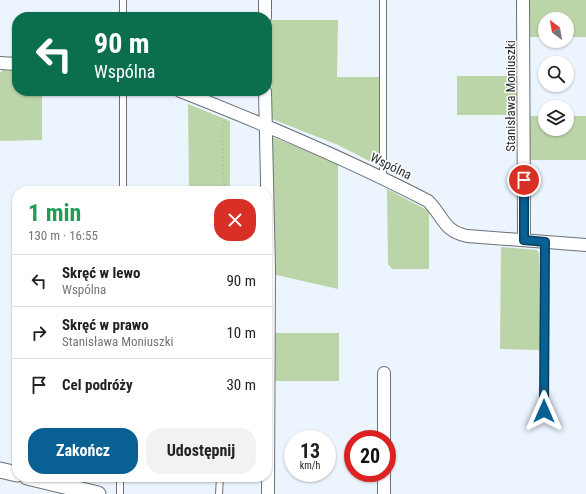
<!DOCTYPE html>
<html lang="pl">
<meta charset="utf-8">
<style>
body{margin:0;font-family:"Roboto Condensed",sans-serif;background:#f2f2f2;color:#222;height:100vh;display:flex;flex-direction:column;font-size:15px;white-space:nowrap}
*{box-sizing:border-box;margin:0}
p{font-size:13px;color:#767676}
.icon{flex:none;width:22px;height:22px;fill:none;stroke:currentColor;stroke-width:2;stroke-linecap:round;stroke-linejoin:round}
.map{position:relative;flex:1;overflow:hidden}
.details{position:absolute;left:12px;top:186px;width:260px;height:296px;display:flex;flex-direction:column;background:#fff;border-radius:16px;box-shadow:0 1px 3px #0004}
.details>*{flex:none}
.banner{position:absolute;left:12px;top:12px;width:260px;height:84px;border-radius:16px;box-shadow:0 1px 3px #0004;background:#0b6e4f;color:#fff;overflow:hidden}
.needle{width:26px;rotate:329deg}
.tools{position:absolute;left:538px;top:12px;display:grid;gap:8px}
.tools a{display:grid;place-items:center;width:36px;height:36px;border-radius:50%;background:#fff;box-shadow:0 1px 3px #0004;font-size:20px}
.speed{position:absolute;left:284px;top:430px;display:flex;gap:8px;font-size:20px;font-weight:700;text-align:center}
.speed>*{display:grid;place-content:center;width:52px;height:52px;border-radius:50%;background:#fff;box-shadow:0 1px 3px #0004;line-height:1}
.speed small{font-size:10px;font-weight:400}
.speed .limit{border:6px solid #d22;background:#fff;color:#111}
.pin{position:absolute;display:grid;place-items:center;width:34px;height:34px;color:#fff;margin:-17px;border:2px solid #fff;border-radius:50%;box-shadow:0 1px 4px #0007}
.me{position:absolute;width:44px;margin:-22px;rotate:0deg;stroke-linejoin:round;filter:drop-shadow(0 0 3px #0008)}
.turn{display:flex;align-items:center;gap:14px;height:84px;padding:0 16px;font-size:18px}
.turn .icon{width:52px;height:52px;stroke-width:2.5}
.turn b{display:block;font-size:28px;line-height:34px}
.round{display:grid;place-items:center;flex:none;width:42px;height:42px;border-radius:16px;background:#f2f2f2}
.summary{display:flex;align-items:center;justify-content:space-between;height:68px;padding:0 16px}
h1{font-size:24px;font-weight:700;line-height:30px;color:#1e9e55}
.primary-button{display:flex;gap:8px;margin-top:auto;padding:8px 16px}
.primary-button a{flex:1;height:46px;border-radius:16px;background:#086192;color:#fff;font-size:16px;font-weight:700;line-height:46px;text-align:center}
.primary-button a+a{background:#f2f2f2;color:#222}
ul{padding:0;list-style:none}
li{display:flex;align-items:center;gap:12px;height:52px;padding:0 16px;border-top:1px solid #e0e0e0}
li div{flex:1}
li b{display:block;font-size:15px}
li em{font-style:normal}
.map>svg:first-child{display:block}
.green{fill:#bcd5a8}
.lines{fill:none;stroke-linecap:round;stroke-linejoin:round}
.service-casing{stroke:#697179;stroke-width:8}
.minor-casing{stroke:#697179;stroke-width:14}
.tertiary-casing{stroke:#697179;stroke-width:17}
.path{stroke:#adb5bc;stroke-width:2;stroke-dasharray:1 3;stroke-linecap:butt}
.service{stroke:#fff;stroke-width:6}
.minor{stroke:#fff;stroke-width:12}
.tertiary{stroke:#fff;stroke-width:15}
.route-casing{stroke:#053f5f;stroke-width:10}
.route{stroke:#086192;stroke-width:7}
.labels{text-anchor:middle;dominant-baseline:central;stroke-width:3;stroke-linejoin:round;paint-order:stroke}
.street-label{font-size:13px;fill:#292c30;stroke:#fff}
</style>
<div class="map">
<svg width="586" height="494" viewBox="0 0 586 494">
<rect width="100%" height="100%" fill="#ecf5fe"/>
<!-- green -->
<g class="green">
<polygon points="528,0 586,0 586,37 567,37 567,19 545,19 545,37 528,37"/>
<polygon points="271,20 338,20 337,77 379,77 379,166 338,145 272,119"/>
<polygon points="3,70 17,71 17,91 42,91 42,140 0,141 0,73"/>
<rect x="457" y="76" width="61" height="39"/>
<polygon points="188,104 230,121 230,191 189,191"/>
<polygon points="529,116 545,116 545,129 567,129 567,116 586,116 586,160 529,160"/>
<polygon points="272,137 338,163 338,289 272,274"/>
<polygon points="387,189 429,211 429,269 392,269 388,264"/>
<polygon points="501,247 537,250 539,254 540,350 500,349"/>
<rect x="272" y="333" width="67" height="48"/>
</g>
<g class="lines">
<defs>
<g id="service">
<polyline points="123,0 123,17"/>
<polyline points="383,0 383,177"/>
<polyline points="123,191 123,91"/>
<polyline points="544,411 545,242"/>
<polyline points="120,494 120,477"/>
<polyline points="219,494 220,477"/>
</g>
<g id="minor">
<polyline points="523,0 524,240"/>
<polyline points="265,17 265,0"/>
<polyline points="0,63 17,64"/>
<path d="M180,91C264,124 347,159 428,201C444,217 443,231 467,236L586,245"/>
<polyline points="265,91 269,270 268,494"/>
<polyline points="384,373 384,439"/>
<polyline points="384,473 384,494"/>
</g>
<g id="tertiary">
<polyline points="0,470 17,474"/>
<polyline points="27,477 98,494"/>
</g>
</defs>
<!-- service casing -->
<use href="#service" class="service-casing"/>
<!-- minor casing -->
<use href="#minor" class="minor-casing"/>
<!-- tertiary casing -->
<use href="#tertiary" class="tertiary-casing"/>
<!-- path -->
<polyline class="path" points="224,121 222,133 224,191"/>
<!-- service -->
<use href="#service" class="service"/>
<!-- minor -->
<use href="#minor" class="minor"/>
<!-- tertiary -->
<use href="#tertiary" class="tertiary"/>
</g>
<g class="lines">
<defs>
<polyline id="route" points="524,180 524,240 545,242 544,411"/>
</defs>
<!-- route casing -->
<use href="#route" class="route-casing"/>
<!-- route -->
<use href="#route" class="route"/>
</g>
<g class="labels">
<!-- street labels -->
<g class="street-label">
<text transform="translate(510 96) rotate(-90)">Stanisława Moniuszki</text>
<text transform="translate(391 166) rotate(26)">Wspólna</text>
</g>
</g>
</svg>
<div class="tools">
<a><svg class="needle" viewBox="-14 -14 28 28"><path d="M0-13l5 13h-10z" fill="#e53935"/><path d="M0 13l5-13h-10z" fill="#767676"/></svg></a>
<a><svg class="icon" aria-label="search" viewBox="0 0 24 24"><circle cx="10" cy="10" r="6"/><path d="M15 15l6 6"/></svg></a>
<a><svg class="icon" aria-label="layers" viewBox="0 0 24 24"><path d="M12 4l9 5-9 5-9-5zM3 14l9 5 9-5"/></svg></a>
</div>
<div class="speed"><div>13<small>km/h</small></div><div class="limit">20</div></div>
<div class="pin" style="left:524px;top:180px;background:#d93025"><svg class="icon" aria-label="arrive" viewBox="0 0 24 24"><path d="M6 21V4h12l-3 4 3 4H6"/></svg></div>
<svg class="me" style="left:544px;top:411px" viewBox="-20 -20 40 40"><path d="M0-17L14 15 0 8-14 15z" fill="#086192" stroke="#fff" stroke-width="4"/></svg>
<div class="banner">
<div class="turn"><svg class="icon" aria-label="left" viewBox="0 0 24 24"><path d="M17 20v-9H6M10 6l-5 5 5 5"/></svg><div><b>90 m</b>Wspólna</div></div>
</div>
<section class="details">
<div class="summary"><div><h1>1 min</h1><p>130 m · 16:55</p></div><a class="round" style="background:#d93025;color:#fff"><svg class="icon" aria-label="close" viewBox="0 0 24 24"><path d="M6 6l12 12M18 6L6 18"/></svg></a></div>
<ul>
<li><svg class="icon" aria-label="left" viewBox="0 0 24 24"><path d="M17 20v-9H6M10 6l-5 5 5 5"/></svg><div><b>Skręć w lewo</b><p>Wspólna</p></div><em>90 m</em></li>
<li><svg class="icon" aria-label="right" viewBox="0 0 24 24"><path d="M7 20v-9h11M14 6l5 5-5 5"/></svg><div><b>Skręć w prawo</b><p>Stanisława Moniuszki</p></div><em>10 m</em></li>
<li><svg class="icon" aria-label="arrive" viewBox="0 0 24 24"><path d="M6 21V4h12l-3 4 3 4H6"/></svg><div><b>Cel podróży</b></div><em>30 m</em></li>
</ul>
<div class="primary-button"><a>Zakończ</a><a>Udostępnij</a></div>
</section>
</div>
